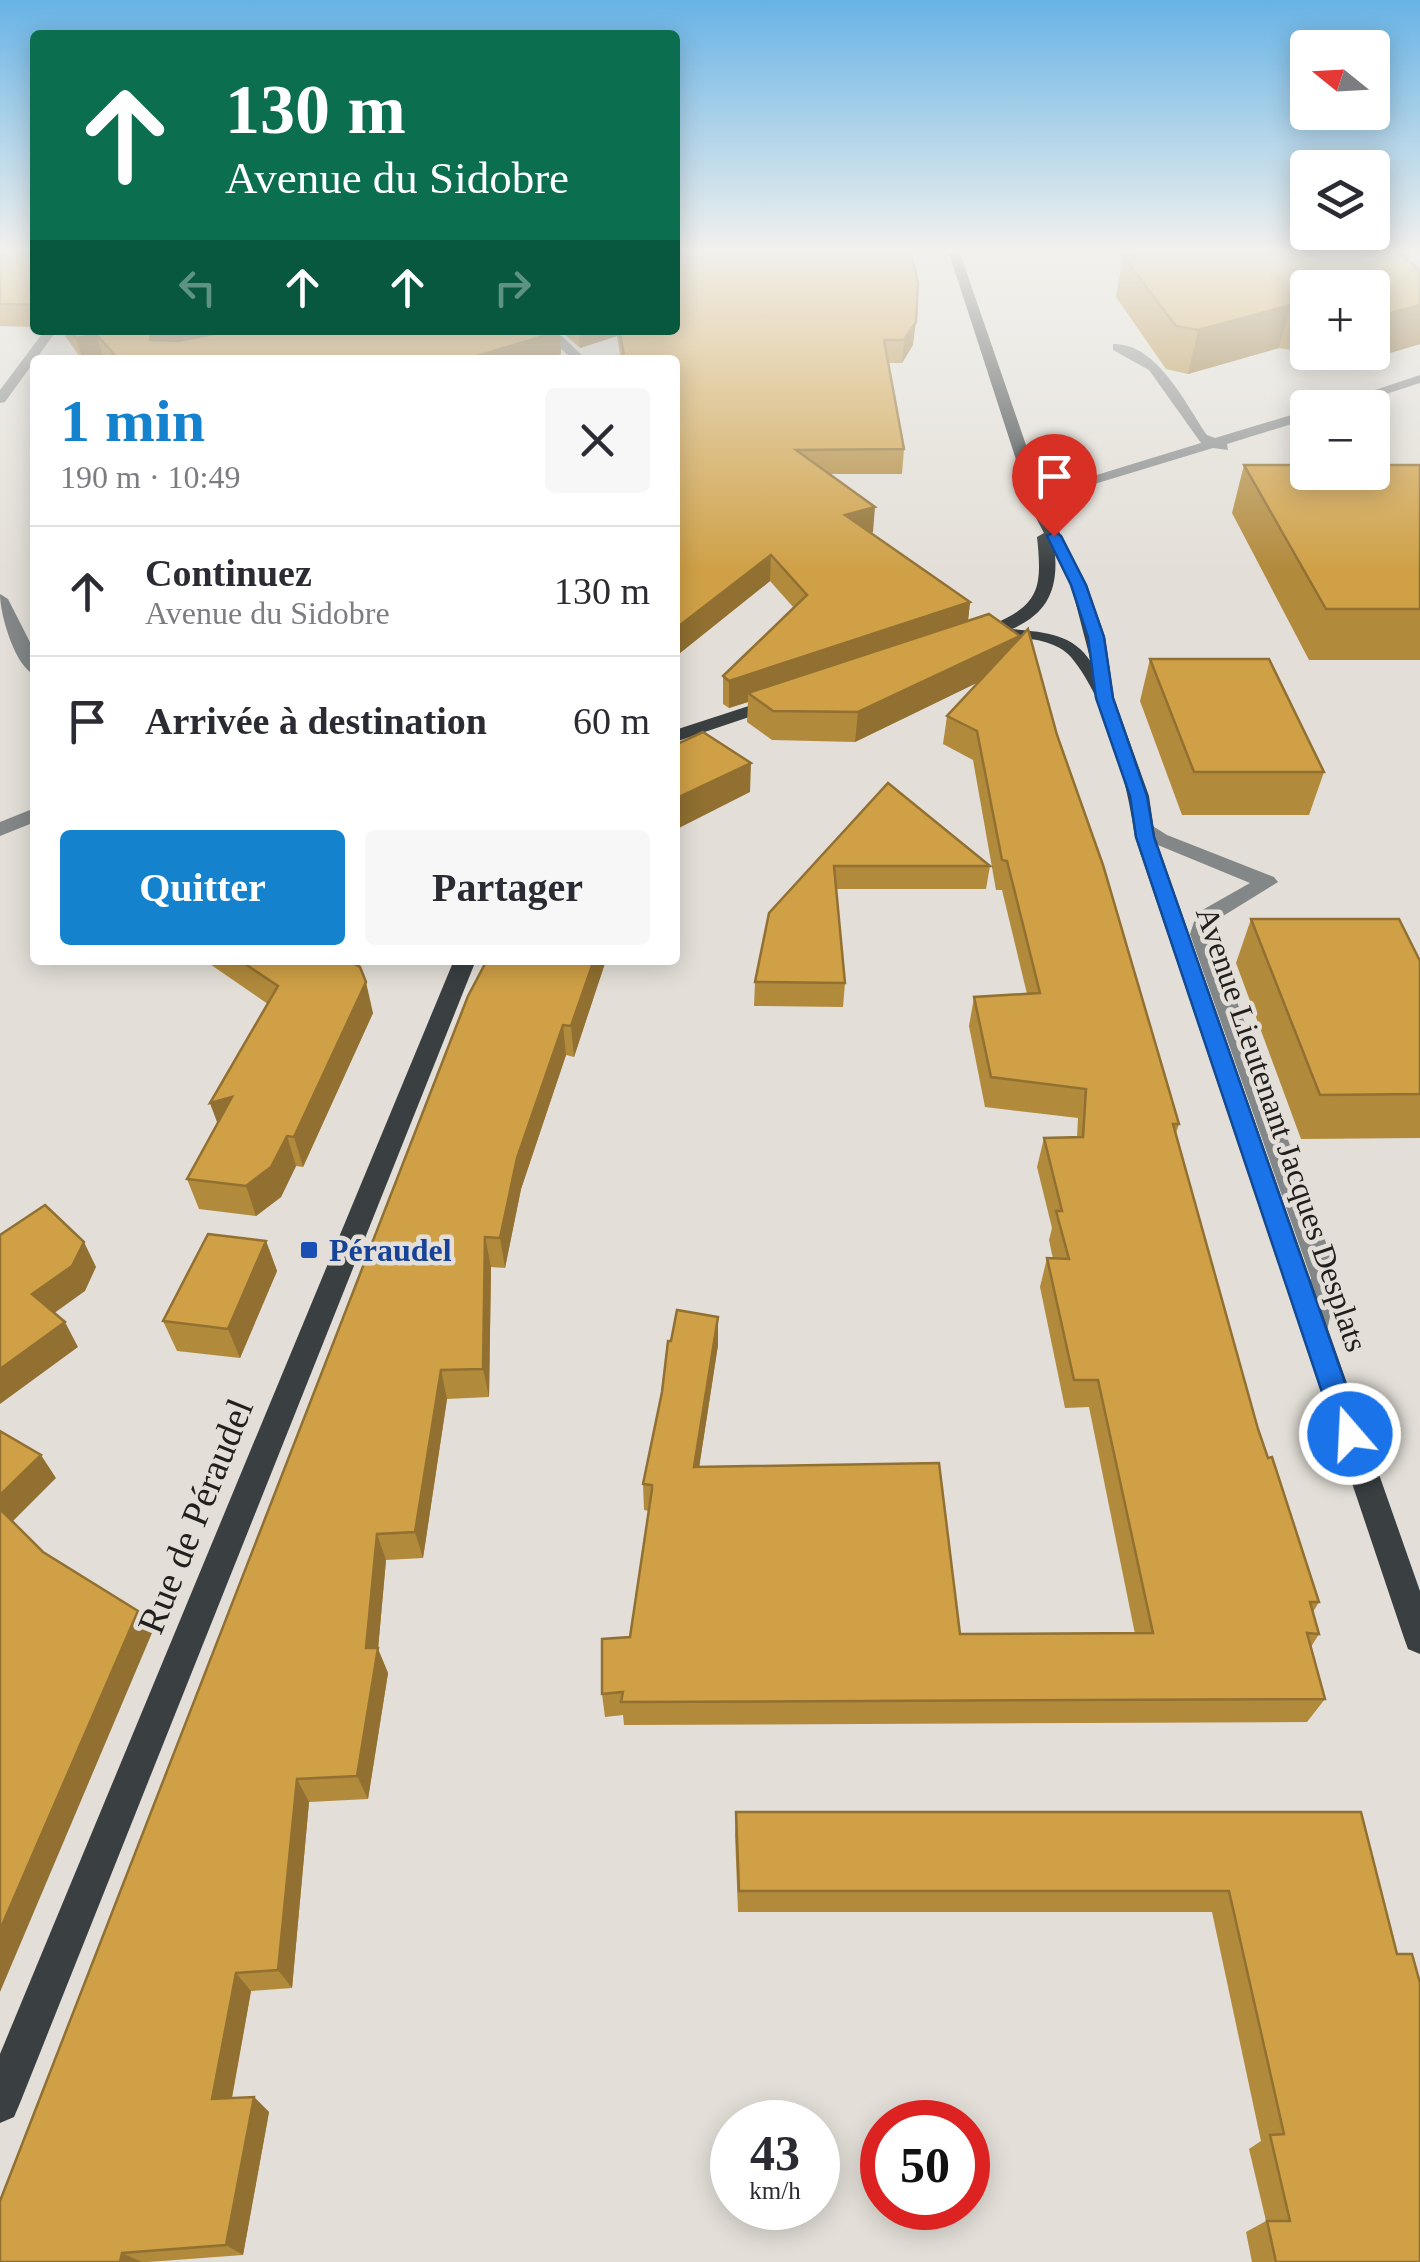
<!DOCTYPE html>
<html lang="fr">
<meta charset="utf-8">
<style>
body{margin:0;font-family:Georgia,serif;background:#f7f7f7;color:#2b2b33;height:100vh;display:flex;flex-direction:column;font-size:38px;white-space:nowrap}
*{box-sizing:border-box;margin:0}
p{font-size:32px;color:#7c7c81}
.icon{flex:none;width:55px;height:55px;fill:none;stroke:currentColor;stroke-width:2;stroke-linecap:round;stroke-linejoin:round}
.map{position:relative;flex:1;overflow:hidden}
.sheet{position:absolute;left:30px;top:355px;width:650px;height:610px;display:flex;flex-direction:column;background:#fff;border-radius:10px;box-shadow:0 5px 25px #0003}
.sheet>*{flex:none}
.banner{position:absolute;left:30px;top:30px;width:650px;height:305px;border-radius:10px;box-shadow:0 5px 25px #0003;background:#0b6e4f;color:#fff;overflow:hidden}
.needle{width:65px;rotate:288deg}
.buttons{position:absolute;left:1290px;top:30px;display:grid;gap:20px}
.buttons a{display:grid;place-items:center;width:100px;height:100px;border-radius:10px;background:#fff;box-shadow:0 5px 25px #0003;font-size:50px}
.speed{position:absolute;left:710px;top:2100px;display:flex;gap:20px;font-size:50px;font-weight:700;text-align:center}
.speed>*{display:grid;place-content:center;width:130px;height:130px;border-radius:50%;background:#fff;box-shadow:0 5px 25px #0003;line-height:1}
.speed small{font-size:25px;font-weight:400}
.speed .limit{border:15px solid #d22;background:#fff;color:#111}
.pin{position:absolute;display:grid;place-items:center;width:85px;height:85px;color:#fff;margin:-102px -42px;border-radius:50% 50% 50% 0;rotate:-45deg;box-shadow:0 0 10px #0007}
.pin .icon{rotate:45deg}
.me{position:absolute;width:110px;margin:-55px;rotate:341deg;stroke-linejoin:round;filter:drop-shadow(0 0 8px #0008)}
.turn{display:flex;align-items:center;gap:35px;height:210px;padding:0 30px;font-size:45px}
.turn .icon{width:130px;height:130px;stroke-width:2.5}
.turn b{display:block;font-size:70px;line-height:85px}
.lanes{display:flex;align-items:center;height:95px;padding:0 30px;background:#0003;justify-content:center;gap:50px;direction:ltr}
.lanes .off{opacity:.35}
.round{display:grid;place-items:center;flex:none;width:105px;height:105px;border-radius:10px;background:#f7f7f7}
.head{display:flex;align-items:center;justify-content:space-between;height:170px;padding:0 30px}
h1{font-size:60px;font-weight:800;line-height:75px;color:#1482cc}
.action{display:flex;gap:20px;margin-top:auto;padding:20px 30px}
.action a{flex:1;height:115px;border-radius:10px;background:#1482cc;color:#fff;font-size:40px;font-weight:800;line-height:115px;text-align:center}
.action a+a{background:#f7f7f7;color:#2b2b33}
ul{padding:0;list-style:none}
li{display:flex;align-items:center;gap:30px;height:130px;padding:0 30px;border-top:2px solid #e1e1e2}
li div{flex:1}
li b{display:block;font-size:38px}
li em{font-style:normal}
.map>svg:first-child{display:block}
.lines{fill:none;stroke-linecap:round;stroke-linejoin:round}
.minor{fill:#838788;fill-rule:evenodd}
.major{fill:#3a4042;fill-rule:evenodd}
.wall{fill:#b28a3c;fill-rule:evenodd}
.shaded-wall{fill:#917031}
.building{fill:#cfa046;stroke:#917031;stroke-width:2.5}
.route{fill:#1a73e8;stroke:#114b97;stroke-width:2.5}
.transit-dot{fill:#1a4fb4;stroke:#e3dfd8;stroke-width:4}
.labels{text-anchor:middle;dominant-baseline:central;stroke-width:9;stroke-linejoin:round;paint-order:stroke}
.street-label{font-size:32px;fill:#22201e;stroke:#e3dfd8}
.transit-label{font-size:32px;font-weight:bold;fill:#164399;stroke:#e3dfd8;text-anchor:start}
.near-street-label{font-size:38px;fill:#22201e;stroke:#e3dfd8}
</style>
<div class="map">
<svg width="1420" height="2262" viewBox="0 0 1420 2262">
<rect width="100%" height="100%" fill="#e3dfd8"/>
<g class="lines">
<!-- minor -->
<g class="minor">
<polygon points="45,330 57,330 5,402 0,403 0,390"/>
<polygon points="508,330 562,336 587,360 573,360 554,342"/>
<path d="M1113,344C1157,343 1185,403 1207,435L1215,438L1308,410V419L1227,444L1228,450L1213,448L1078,489L1028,488V482L1077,481L1201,443L1149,370L1113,350Z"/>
<polygon points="1420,375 1420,383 1343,408 1321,408"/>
<path d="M0,594L8,599L35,652V675C15,667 0,615 0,594Z"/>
<polygon points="35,808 35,822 0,836 0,822"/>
<polygon points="1143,820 1167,835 1274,877 1278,882 1215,921 1212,934 1339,1278 1325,1339 1315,1343 1305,1339 1301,1331 1311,1278 1190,934 1197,913 1250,883 1153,843 1133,826"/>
</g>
<!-- major -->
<g class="major">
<path d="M949,253H960L1049,512L1087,585L1105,637L1114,698L1149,796L1155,837L1420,1591V1654L1408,1649L1404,1638L1135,837C1127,782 1106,697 1070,656C1050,634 998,635 973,642L964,637C972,630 983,628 993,624C1041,605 1042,585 1037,537L1044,533L1033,512ZM1055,554L1071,585L1091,662C1073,633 1043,632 1012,629C1046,614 1058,591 1055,554Z"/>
<polygon points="779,696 785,697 785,705 675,742 675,730"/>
<polygon points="454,960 476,960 20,2103 14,2117 0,2123 0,2054"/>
</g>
</g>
<!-- wall -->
<g class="wall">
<polygon points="0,253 35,253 35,327 0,326"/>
<polygon points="675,253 913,345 902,363 888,363 904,449 902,474 830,474 873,532 871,533 970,602 968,621 1057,735 1179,1124 1176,1133 1258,1429 1319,1602 1313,1612 1319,1634 1311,1647 1325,1699 1307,1722 624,1725 623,1715 605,1717 602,1694 630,1637 649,1511 644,1510 643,1484 718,1345 699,1467 960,1634 1135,1634 1089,1407 1065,1408 1040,1287 1047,1258 1053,1259 1049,1240 1052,1228 1037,1167 1044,1138 1077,1137 1078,1118 985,1107 969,1026 974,997 1027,994 1002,890 996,890 973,760 943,744 947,716 978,682 855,742 772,740 747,722 748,702 729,708 723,704 723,676 794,608 770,581 675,657 675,360 621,360 617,336 580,348 562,332 560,332 561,354 542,360 105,360 103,357 82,360 61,330 675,330"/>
<path d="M1123,256L1420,271V344L1360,362L1279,348L1188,374L1166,369L1116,297ZM1308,288H1372V352H1308Z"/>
<polygon points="1244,465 1420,465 1420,660 1309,660 1232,513"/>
<polygon points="1150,659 1324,772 1309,815 1182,815 1140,701"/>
<polygon points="888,783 990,866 986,889 836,889 845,983 843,1007 754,1006 755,982"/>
<polygon points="1251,919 1420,961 1420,1138 1301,1139 1236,963"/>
<polygon points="204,960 347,960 373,1013 303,1167 296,1166 281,1197 256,1216 199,1209 187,1179 218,1123 210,1103 268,1004"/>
<polygon points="487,960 606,960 574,1057 566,1055 521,1189 505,1268 491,1267 489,1397 447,1399 423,1558 386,1560 378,1649 388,1673 368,1799 309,1802 292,1988 251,1991 232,2098 254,2097 269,2112 243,2255 148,2262 0,2262"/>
<polygon points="266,1241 277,1271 240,1358 177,1351 163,1321"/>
<polygon points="736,1812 1361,1812 1420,2262 1252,2262 1246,2232 1266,2221 1249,2149 1261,2141 1212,1912 738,1912 735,1835"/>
</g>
<!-- shaded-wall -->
<g class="shaded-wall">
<polygon points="1291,305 1279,348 1188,374 1198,330"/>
<polygon points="1420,305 1420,344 1360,362 1362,352 1372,352 1373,318"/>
<polygon points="916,322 913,345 902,363 904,340"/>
<polygon points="169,330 283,330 157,356 150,340 151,334"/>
<polygon points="579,330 616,330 617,336 580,348"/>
<polygon points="560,331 561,354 542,360 464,360"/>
<polygon points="96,334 103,357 83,360 76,338"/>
<polygon points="875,507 873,532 843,541 845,515"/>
<polygon points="771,555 770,581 675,657 675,629"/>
<polygon points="970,602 967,629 748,693 748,702 729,708 729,681"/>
<polygon points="1020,636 1016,664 855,742 858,712"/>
<polygon points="751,763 750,792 675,830 675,799 677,798"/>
<polygon points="594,960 606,960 574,1057 571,1026"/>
<polygon points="366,982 373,1013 303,1167 294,1137"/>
<polygon points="563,1025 566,1055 521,1189 505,1268 500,1238 517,1158"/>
<polygon points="232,1097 221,1133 210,1103"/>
<polygon points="287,1136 296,1166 281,1197 256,1216 246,1186"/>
<polygon points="485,1237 491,1267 489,1397 483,1369"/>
<polygon points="266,1241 277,1271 240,1358 228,1329"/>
<polygon points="84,1242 96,1267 85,1291 46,1319 32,1294"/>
<polygon points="718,1317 718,1345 695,1494 694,1467"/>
<polygon points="65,1322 78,1347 0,1404 0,1369"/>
<polygon points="441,1370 447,1399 423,1558 415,1532"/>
<polygon points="41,1455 56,1478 9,1525 0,1512 0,1495"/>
<polygon points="377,1534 386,1560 378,1649 388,1673 368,1799 357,1776 366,1648"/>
<polygon points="138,1611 152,1633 0,1992 0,1930"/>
<polygon points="297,1779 309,1802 292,1988 278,1970"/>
<polygon points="236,1973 251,1991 229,2113 212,2099"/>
<polygon points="254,2097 269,2112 243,2255 226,2245"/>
<polygon points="122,2253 142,2262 120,2262"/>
</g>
<!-- building -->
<g class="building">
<polygon points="5,253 35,253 35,305 0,304 0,259"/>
<polygon points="675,253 911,253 918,283 916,322 904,340 884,340 904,449 796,450 875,507 845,515 970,602 729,681 723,676 807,595 771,555 675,629 675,360 625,360 619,330 675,330"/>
<polygon points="1135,253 1400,253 1420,271 1420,305 1372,318 1372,288 1308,288 1308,307 1291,305 1198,330 1176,326 1123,256"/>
<polygon points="70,330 169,330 151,334 150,340 179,341 232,330 558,330 560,331 464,360 119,360 96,334 76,338"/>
<polygon points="1244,465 1308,465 1308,472 1372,472 1372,465 1420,465 1420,609 1326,609"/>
<polygon points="989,614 1020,636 858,712 773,711 748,693"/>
<polygon points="1028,629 1057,735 1103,865 1179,1124 1173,1124 1258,1429 1268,1458 1272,1457 1319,1602 1310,1602 1319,1634 1307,1633 1325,1699 621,1702 623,1692 602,1694 602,1639 630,1637 652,1489 652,1485 643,1484 662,1392 668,1341 671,1341 677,1310 718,1317 694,1467 939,1463 960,1634 1153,1633 1098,1380 1074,1380 1047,1258 1069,1259 1056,1211 1062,1211 1044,1138 1083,1137 1086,1089 991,1077 974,997 1040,993 1007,861 1002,860 977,731 947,716"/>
<polygon points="1150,659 1269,659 1324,772 1194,772"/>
<polygon points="703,732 751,763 675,799 675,745"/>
<polygon points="888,783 990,866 834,866 845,983 755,982 769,913"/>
<polygon points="1251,919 1399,919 1420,961 1420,1094 1320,1095"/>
<polygon points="239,960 347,960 360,967 366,982 294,1137 287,1136 271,1167 246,1186 187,1179 232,1097 210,1103 278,986"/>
<polygon points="487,960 594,960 571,1026 563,1025 517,1158 500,1238 485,1237 483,1369 441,1370 415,1532 377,1534 366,1648 378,1648 357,1776 297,1779 278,1970 236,1973 212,2099 254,2097 226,2245 122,2253 120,2262 0,2262 0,2201 468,996"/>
<polygon points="45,1205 84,1242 72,1266 32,1294 65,1322 0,1369 0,1235"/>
<polygon points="208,1234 266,1241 228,1329 163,1321"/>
<polygon points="0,1431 41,1455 0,1495"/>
<polygon points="0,1509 43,1552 138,1611 0,1930"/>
<polygon points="736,1812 1361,1812 1397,1954 1412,1954 1420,1983 1420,2262 1276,2262 1267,2221 1290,2221 1270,2135 1284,2134 1229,1891 739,1891"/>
</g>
<!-- sky -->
<linearGradient id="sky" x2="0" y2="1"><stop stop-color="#67b3e6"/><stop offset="0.44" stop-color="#f2f1ed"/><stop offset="1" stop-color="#f2f1ed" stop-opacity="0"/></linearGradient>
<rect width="1420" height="570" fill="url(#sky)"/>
<!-- route -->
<polygon class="route" points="1054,532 1061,536 1086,585 1104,637 1113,698 1147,796 1154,837 1363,1434 1359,1442 1350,1445 1340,1442 1336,1434 1136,837 1130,796 1096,698 1088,637 1071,585 1047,536"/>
<!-- markers -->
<rect class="transit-dot" x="299" y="1240" width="20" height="20" rx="5"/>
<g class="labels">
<!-- street labels -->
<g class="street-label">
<text transform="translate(1282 1129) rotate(71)">Avenue Lieutenant Jacques Desplats</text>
</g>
<!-- transit labels -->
<g class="transit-label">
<text x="329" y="1250">Péraudel</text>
</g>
<!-- near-street labels -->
<g class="near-street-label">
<text transform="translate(195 1516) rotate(-68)">Rue de Péraudel</text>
</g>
</g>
</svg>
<div class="buttons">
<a><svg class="needle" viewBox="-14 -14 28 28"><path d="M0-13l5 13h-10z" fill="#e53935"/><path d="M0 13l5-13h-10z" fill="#7c7c81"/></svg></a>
<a><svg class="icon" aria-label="layers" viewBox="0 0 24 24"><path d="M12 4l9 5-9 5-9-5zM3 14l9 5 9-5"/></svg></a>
<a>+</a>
<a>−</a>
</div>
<div class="speed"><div>43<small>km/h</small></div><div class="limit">50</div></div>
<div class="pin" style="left:1054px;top:536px;background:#d93025"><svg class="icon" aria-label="arrive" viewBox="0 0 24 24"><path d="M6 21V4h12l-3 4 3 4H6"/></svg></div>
<svg class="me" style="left:1350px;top:1434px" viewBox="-20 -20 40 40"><circle r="17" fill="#1a73e8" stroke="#fff" stroke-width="3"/><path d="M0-11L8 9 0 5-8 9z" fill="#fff"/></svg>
<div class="banner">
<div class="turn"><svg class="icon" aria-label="ahead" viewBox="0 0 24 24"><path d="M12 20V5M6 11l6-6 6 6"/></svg><div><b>130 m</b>Avenue du Sidobre</div></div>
<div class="lanes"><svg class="icon off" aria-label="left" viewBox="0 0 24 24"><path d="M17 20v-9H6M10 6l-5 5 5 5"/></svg><svg class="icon" aria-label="ahead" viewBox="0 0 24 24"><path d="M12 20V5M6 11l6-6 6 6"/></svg><svg class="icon" aria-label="ahead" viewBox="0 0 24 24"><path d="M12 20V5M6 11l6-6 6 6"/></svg><svg class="icon off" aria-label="right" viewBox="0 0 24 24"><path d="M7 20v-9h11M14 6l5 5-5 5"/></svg></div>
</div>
<section class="sheet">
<div class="head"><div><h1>1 min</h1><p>190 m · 10:49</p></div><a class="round"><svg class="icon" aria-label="close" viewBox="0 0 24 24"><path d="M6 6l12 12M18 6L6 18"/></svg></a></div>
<ul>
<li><svg class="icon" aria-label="ahead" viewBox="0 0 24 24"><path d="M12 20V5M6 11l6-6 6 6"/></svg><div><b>Continuez</b><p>Avenue du Sidobre</p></div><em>130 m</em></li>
<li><svg class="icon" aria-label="arrive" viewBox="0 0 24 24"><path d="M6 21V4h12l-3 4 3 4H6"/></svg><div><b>Arrivée à destination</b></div><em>60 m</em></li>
</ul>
<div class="action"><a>Quitter</a><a>Partager</a></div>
</section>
</div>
